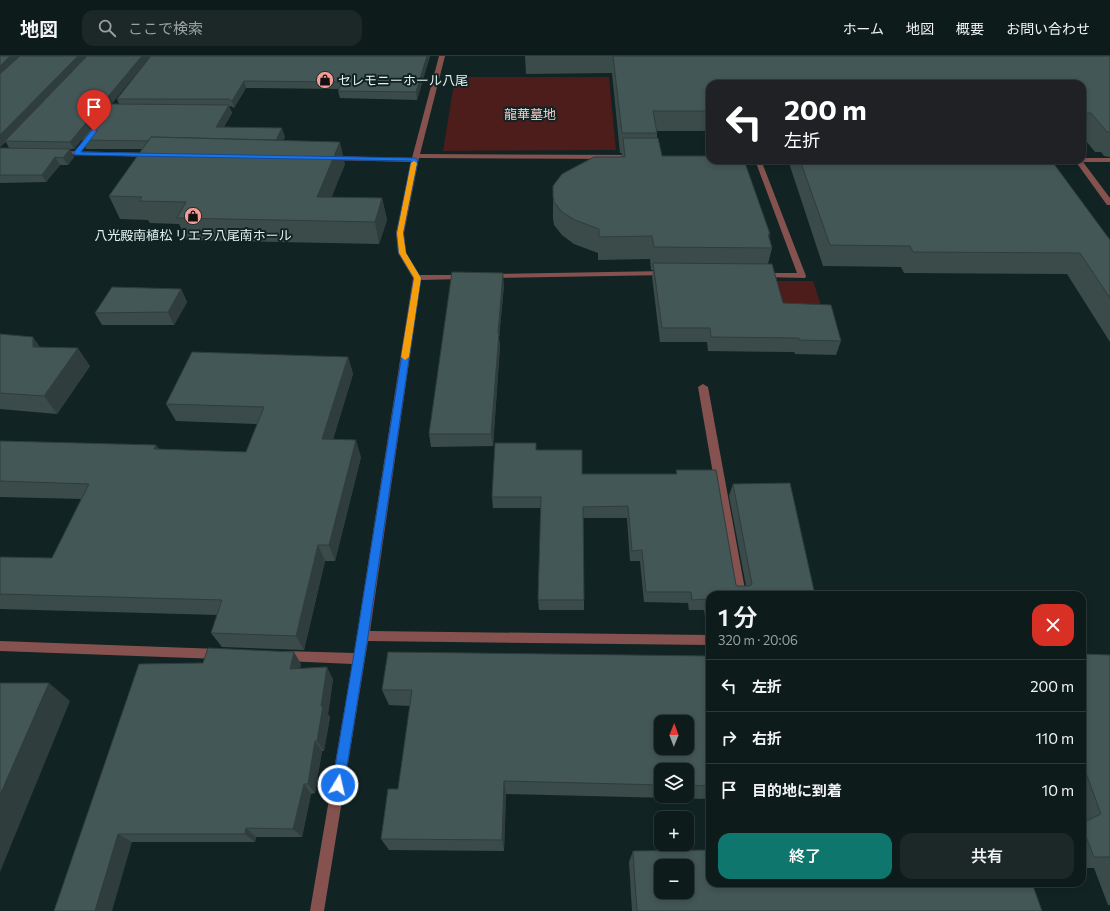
<!DOCTYPE html>
<html lang="ja">
<meta charset="utf-8">
<style>
body{margin:0;font-family:Commissioner,"Noto Sans JP",sans-serif;background:#1b2827;color:#f1f3f6;height:100vh;display:flex;flex-direction:column;font-size:15px;white-space:nowrap}
*{box-sizing:border-box;margin:0}
p{font-size:13px;color:#9aa1a2}
.icon{flex:none;width:22px;height:22px;fill:none;stroke:currentColor;stroke-width:2;stroke-linecap:round;stroke-linejoin:round}
.map{position:relative;flex:1;overflow:hidden}
.side{position:absolute;left:706px;top:535px;width:380px;height:296px;display:flex;flex-direction:column;background:#0d1b1a;border-radius:12px;box-shadow:0 2px 6px #0003,0 0 0 1px #2d3939}
.side>*{flex:none}
.hud{position:absolute;left:706px;top:24px;width:380px;height:84px;border-radius:12px;box-shadow:0 2px 6px #0003,0 0 0 1px #2d3939;background:#202124;color:#fff;overflow:hidden}
.needle{width:26px;rotate:1deg}
.buttons{position:absolute;left:654px;top:659px;display:grid;gap:8px}
.buttons a{display:grid;place-items:center;width:40px;height:40px;border-radius:8px;background:#0d1b1a;box-shadow:0 2px 6px #0003,0 0 0 1px #2d3939;font-size:20px}
.pin{position:absolute;display:grid;place-items:center;width:34px;height:34px;color:#fff;margin:-41px -17px;border-radius:50% 50% 50% 0;rotate:-45deg;box-shadow:0 0 4px #0007}
.pin .icon{rotate:45deg}
.me{position:absolute;width:44px;margin:-22px;rotate:9deg;stroke-linejoin:round;filter:drop-shadow(0 0 3px #0008)}
.turn{display:flex;align-items:center;gap:14px;height:84px;padding:0 12px;font-size:18px}
.turn .icon{width:52px;height:52px;stroke-width:2.5}
.turn b{display:block;font-size:28px;line-height:34px}
.round{display:grid;place-items:center;flex:none;width:42px;height:42px;border-radius:12px;background:#1b2827}
.overview{display:flex;align-items:center;justify-content:space-between;height:68px;padding:0 12px}
h1{font-size:24px;font-weight:600;line-height:30px}
.action{display:flex;gap:8px;margin-top:auto;padding:8px 12px}
.action a{flex:1;height:46px;border-radius:12px;background:#0f766e;color:#fff;font-size:16px;font-weight:600;line-height:46px;text-align:center}
.action a+a{background:#1b2827;color:#f1f3f6}
ul{padding:0;list-style:none}
li{display:flex;align-items:center;gap:12px;height:52px;padding:0 12px;border-top:1px solid #2d3939}
li div{flex:1}
li b{display:block;font-size:15px}
li em{font-style:normal}
header{display:flex;align-items:center;gap:24px;box-sizing:border-box;height:56px;padding:0 20px;background:#0d1b1a;border-bottom:1px solid #2d3939}
header strong{font-size:19px}
nav{display:flex;gap:22px;margin-inline-start:auto;font-size:14px}
.search{width:280px;height:36px;background:#1b2827;display:flex;align-items:center;gap:10px;box-sizing:border-box;padding:0 14px;border-radius:12px;color:#9aa1a2;font-size:15px}
.map>svg:first-child{display:block}
.green{fill:#4d1d1c}
.lines{fill:none;stroke-linecap:round;stroke-linejoin:round}
.minor{fill:#85524f;fill-rule:evenodd}
.wall{fill:#3a4b4a;fill-rule:evenodd}
.shaded-wall{fill:#2f3d3c}
.building{fill:#435756;stroke:#2f3d3c;fill-rule:evenodd}
.route{fill:#1a73e8;stroke:#114b97}
.slow{fill:#f59e0b}
.labels{text-anchor:middle;dominant-baseline:central;stroke-width:4;stroke-linejoin:round;paint-order:stroke}
.far-poi-label{font-size:13px;fill:#e6f2f1;stroke:#112423;text-anchor:start}
.far-park-label{font-size:13px;fill:#f5cac6;stroke:#112423}
</style>
<header>
<strong>地図</strong>
<div class="search"><svg class="icon" aria-label="search" viewBox="0 0 24 24"><circle cx="10" cy="10" r="6"/><path d="M15 15l6 6"/></svg>ここで検索</div>
<nav><a>ホーム</a><a>地図</a><a>概要</a><a>お問い合わせ</a></nav>
</header>
<div class="map">
<svg width="1110" height="855" viewBox="0 0 1110 855">
<rect width="100%" height="100%" fill="#112423"/>
<!-- green -->
<g class="green">
<polygon points="455,21 609,21 616,94 443,95"/>
<polygon points="774,225 813,225 831,279 788,279"/>
</g>
<g class="lines">
<!-- minor -->
<g class="minor">
<polygon points="439,0 445,0 420,98 634,99 637,101 634,103 419,102 404,177 406,197 419,219 463,219 467,221 463,223 421,224 370,575 710,579 710,589 368,585 324,855 310,855 352,608 285,605 281,604 279,600 281,596 285,595 354,597 413,222 398,197 396,177 411,106 330,104 327,102 330,100 412,102"/>
<polygon points="60,95 152,97 155,99 152,101 58,98 57,97"/>
<polygon points="1082,102 1110,102 1110,106 1083,106 1110,142 1110,149 1107,149 1076,106 1038,106 1035,104 1082,104"/>
<polygon points="755,104 761,104 806,220 805,222 763,221 759,219 763,217 797,217"/>
<polygon points="665,215 668,215 668,219 491,222 487,220 491,218"/>
<polygon points="703,328 708,331 746,539 734,539 698,331"/>
<polygon points="0,585 219,593 223,594 225,598 223,602 219,603 0,595"/>
</g>
</g>
<!-- wall -->
<g class="wall">
<polygon points="0,0 151,0 74,93 70,93 74,101 68,109 60,109 46,126 0,127 0,92 9,92 6,86 0,91"/>
<polygon points="151,0 430,0 417,44 340,42 338,35 339,33 246,32 234,52 231,50 229,50 232,57 224,71 285,81 283,84 345,108 331,141 382,142 387,164 379,188 187,184 179,168 150,167 148,164 120,163 109,140 142,93 86,93 82,84 119,48 117,43"/>
<polygon points="525,0 1110,0 1110,101 1104,100 1101,96 1095,96 1082,80 1082,28 710,28 710,95 705,75 657,75 657,82 662,100 770,178 769,181 772,192 768,208 783,247 841,285 836,299 795,298 794,296 708,295 707,286 660,286 652,221 653,214 651,214 650,203 598,204 598,197 574,188 562,179 554,169 553,163 553,140 621,101 622,97 620,97 612,17 526,18"/>
<polygon points="788,104 1051,104 1110,184 1110,286 1067,218 904,217 901,211 823,210"/>
<polygon points="504,229 499,282 500,290 493,390 431,391 429,378"/>
<polygon points="181,233 187,246 174,269 102,269 95,257"/>
<polygon points="0,278 40,291 90,310 57,358 0,353"/>
<polygon points="348,301 353,318 333,383 361,401 335,505 325,505 304,594 222,591 211,577 218,559 0,553 0,501 52,502 81,443 0,441 0,385 156,389 159,393 246,396 257,368 176,365 166,348"/>
<polygon points="536,394 582,418 676,418 676,414 736,529 738,530 746,530 729,440 733,428 815,539 710,539 710,560 705,560 704,554 689,554 688,547 644,546 640,505 630,505 627,462 583,462 584,544 584,554 539,554 538,544 541,452 493,452 492,441"/>
<polygon points="1082,598 1110,599 1110,849 1108,849 1094,812 1082,812"/>
<path d="M710,600V743L506,738L504,795L389,794L381,783L398,733L410,650L389,649L382,634ZM661,714H687V740H661Z"/>
<polygon points="139,608 301,608 300,612 333,623 328,658 330,661 324,695 322,695 315,737 311,738 302,781 256,781 255,786 132,786 54,855"/>
<polygon points="633,795 1042,855 632,855 629,806"/>
</g>
<!-- shaded-wall -->
<g class="shaded-wall">
<polygon points="10,0 22,0 0,21 0,10"/>
<polygon points="78,0 89,0 5,85 6,86 0,91 0,79"/>
<polygon points="142,0 151,0 74,93 70,86"/>
<polygon points="427,0 430,0 417,44 416,36"/>
<polygon points="244,25 246,32 234,52 232,45"/>
<polygon points="229,49 232,57 219,79 216,71"/>
<polygon points="282,72 285,81 276,98 273,90"/>
<polygon points="340,86 345,108 323,163 317,141"/>
<polygon points="70,93 74,101 68,109 63,102"/>
<polygon points="55,101 60,109 46,126 42,119"/>
<polygon points="382,142 387,164 379,188 375,166"/>
<polygon points="503,217 504,229 499,282 500,290 493,390 491,378 498,277"/>
<polygon points="181,233 187,246 174,269 168,256"/>
<polygon points="33,281 45,298 33,291"/>
<polygon points="78,292 90,310 57,358 44,340"/>
<polygon points="348,301 353,318 328,400 322,383"/>
<polygon points="356,384 361,401 335,505 329,489"/>
<polygon points="156,389 167,406 154,393"/>
<polygon points="318,489 325,505 304,594 296,580"/>
<polygon points="294,596 301,608 297,624 290,613"/>
<polygon points="327,611 333,623 328,658 330,661 324,695 317,685 321,650"/>
<polygon points="49,627 70,645 0,816 0,739"/>
<polygon points="315,685 322,695 315,737 308,728"/>
<polygon points="504,725 506,738 504,795 502,784"/>
<polygon points="304,728 311,738 302,781 293,773"/>
<polygon points="246,772 256,781 255,786 245,778"/>
<polygon points="118,778 132,786 112,855 95,855"/>
</g>
<!-- building -->
<g class="building">
<polygon points="0,0 10,0 0,10"/>
<polygon points="20,0 78,0 0,79 0,18"/>
<polygon points="87,0 142,0 70,86 5,85"/>
<polygon points="151,0 427,0 416,36 338,35 342,26 244,25 232,45 228,43 117,43"/>
<polygon points="613,0 1110,0 1110,76 1107,76 1091,57 1082,57 1082,28 710,28 710,62 708,55 653,55 657,77 622,77"/>
<polygon points="111,48 229,49 216,71 282,72 276,84 151,81 148,85 82,84"/>
<polygon points="151,81 340,86 317,141 382,142 375,166 177,162 186,146 139,145 142,141 109,140"/>
<polygon points="623,82 658,82 662,100 710,100 710,104 744,104 770,178 768,178 772,192 654,191 652,180 599,181 599,173 575,164 562,156 554,146 553,140 553,130 562,118 594,101 625,101"/>
<polygon points="0,92 70,93 63,102 55,101 42,119 0,119"/>
<polygon points="800,104 1051,104 1110,184 1110,242 1080,197 913,196 910,190 830,189"/>
<polygon points="653,207 772,208 783,247 831,249 841,285 799,284 799,282 711,281 710,272 662,272"/>
<polygon points="452,216 503,217 498,277 499,277 491,378 429,378"/>
<polygon points="112,231 181,233 168,256 95,257"/>
<polygon points="0,278 33,281 33,291 78,292 44,340 0,337"/>
<polygon points="192,296 348,301 322,383 356,384 329,489 318,489 296,580 211,577 222,544 0,538 0,501 52,502 89,428 0,425 0,385 156,389 154,393 246,396 264,351 166,348"/>
<polygon points="495,387 536,387 536,394 582,394 582,418 677,418 676,414 716,414 736,529 738,530 750,530 752,528 733,428 790,427 815,539 710,539 710,550 708,550 707,543 692,544 691,536 646,536 642,494 632,495 628,450 583,451 584,544 538,544 541,441 492,441"/>
<polygon points="208,592 294,596 290,613 327,611 321,650 323,650 317,685 315,685 308,728 304,728 293,773 246,772 245,778 118,778 95,855 54,855 139,608 203,607"/>
<path d="M388,596L710,600V730L687,729V714H661V729L504,725L502,784L381,783L388,733H398L412,634H382ZM661,666H687V692H661Z"/>
<polygon points="1082,598 1110,599 1110,801 1094,801 1082,770 1082,767 1101,758 1082,706"/>
<polygon points="0,627 49,627 0,739"/>
<path d="M710,794V827H1032L1042,855H637L633,795ZM661,810H687V836H661Z"/>
</g>
<!-- route -->
<polygon class="route" points="94,73 97,75 81,96 415,102 418,104 403,177 406,197 421,222 368,580 344,729 342,733 338,735 334,733 332,729 357,580 414,222 399,197 397,177 411,105 74,99 74,96 92,74"/>
<!-- slow -->
<polygon class="slow" points="414,105 417,107 403,177 406,197 421,222 409,301 405,304 401,301 414,222 399,197 397,177 411,107"/>
<!-- icons -->
<defs>
<symbol id="shop-disc" viewBox="-11 -11 22 22"><circle r="9.5" fill="#f59c96" stroke="#112423"/><path d="M-5-2.5h2.3a2.7 3.5 0 0 1 5.4 0H5L5.5 6h-11ZM-1.5-2.5h3a1.5 2.3 0 0 0-3 0Z" fill="#111"/></symbol>
</defs>
<g fill-rule="evenodd">
<use href="#shop-disc" x="315" y="14" width="20" height="20"/>
<use href="#shop-disc" x="183" y="150" width="20" height="20"/>
</g>
<g class="labels">
<!-- far-poi labels -->
<g class="far-poi-label">
<text x="338" y="24">セレモニーホール八尾</text>
<text x="193" y="179" text-anchor="middle">八光殿南植松 リエラ八尾南ホール</text>
</g>
<!-- far-park labels -->
<g class="far-park-label">
<text x="530" y="58">龍華墓地</text>
</g>
</g>
</svg>
<div class="buttons">
<a><svg class="needle" viewBox="-14 -14 28 28"><path d="M0-13l5 13h-10z" fill="#e53935"/><path d="M0 13l5-13h-10z" fill="#9aa1a2"/></svg></a>
<a><svg class="icon" aria-label="layers" viewBox="0 0 24 24"><path d="M12 4l9 5-9 5-9-5zM3 14l9 5 9-5"/></svg></a>
<a>+</a>
<a>−</a>
</div>
<div class="pin" style="left:94px;top:75px;background:#d93025"><svg class="icon" aria-label="arrive" viewBox="0 0 24 24"><path d="M6 21V4h12l-3 4 3 4H6"/></svg></div>
<svg class="me" style="left:338px;top:729px" viewBox="-20 -20 40 40"><circle r="17" fill="#1a73e8" stroke="#fff" stroke-width="3"/><path d="M0-11L8 9 0 5-8 9z" fill="#fff"/></svg>
<div class="hud">
<div class="turn"><svg class="icon" aria-label="left" viewBox="0 0 24 24"><path d="M17 20v-9H6M10 6l-5 5 5 5"/></svg><div><b>200 m</b>左折</div></div>
</div>
<section class="side">
<div class="overview"><div><h1>1 分</h1><p>320 m · 20:06</p></div><a class="round" style="background:#d93025;color:#fff"><svg class="icon" aria-label="close" viewBox="0 0 24 24"><path d="M6 6l12 12M18 6L6 18"/></svg></a></div>
<ul>
<li><svg class="icon" aria-label="left" viewBox="0 0 24 24"><path d="M17 20v-9H6M10 6l-5 5 5 5"/></svg><div><b>左折</b></div><em>200 m</em></li>
<li><svg class="icon" aria-label="right" viewBox="0 0 24 24"><path d="M7 20v-9h11M14 6l5 5-5 5"/></svg><div><b>右折</b></div><em>110 m</em></li>
<li><svg class="icon" aria-label="arrive" viewBox="0 0 24 24"><path d="M6 21V4h12l-3 4 3 4H6"/></svg><div><b>目的地に到着</b></div><em>10 m</em></li>
</ul>
<div class="action"><a>終了</a><a>共有</a></div>
</section>
</div>
